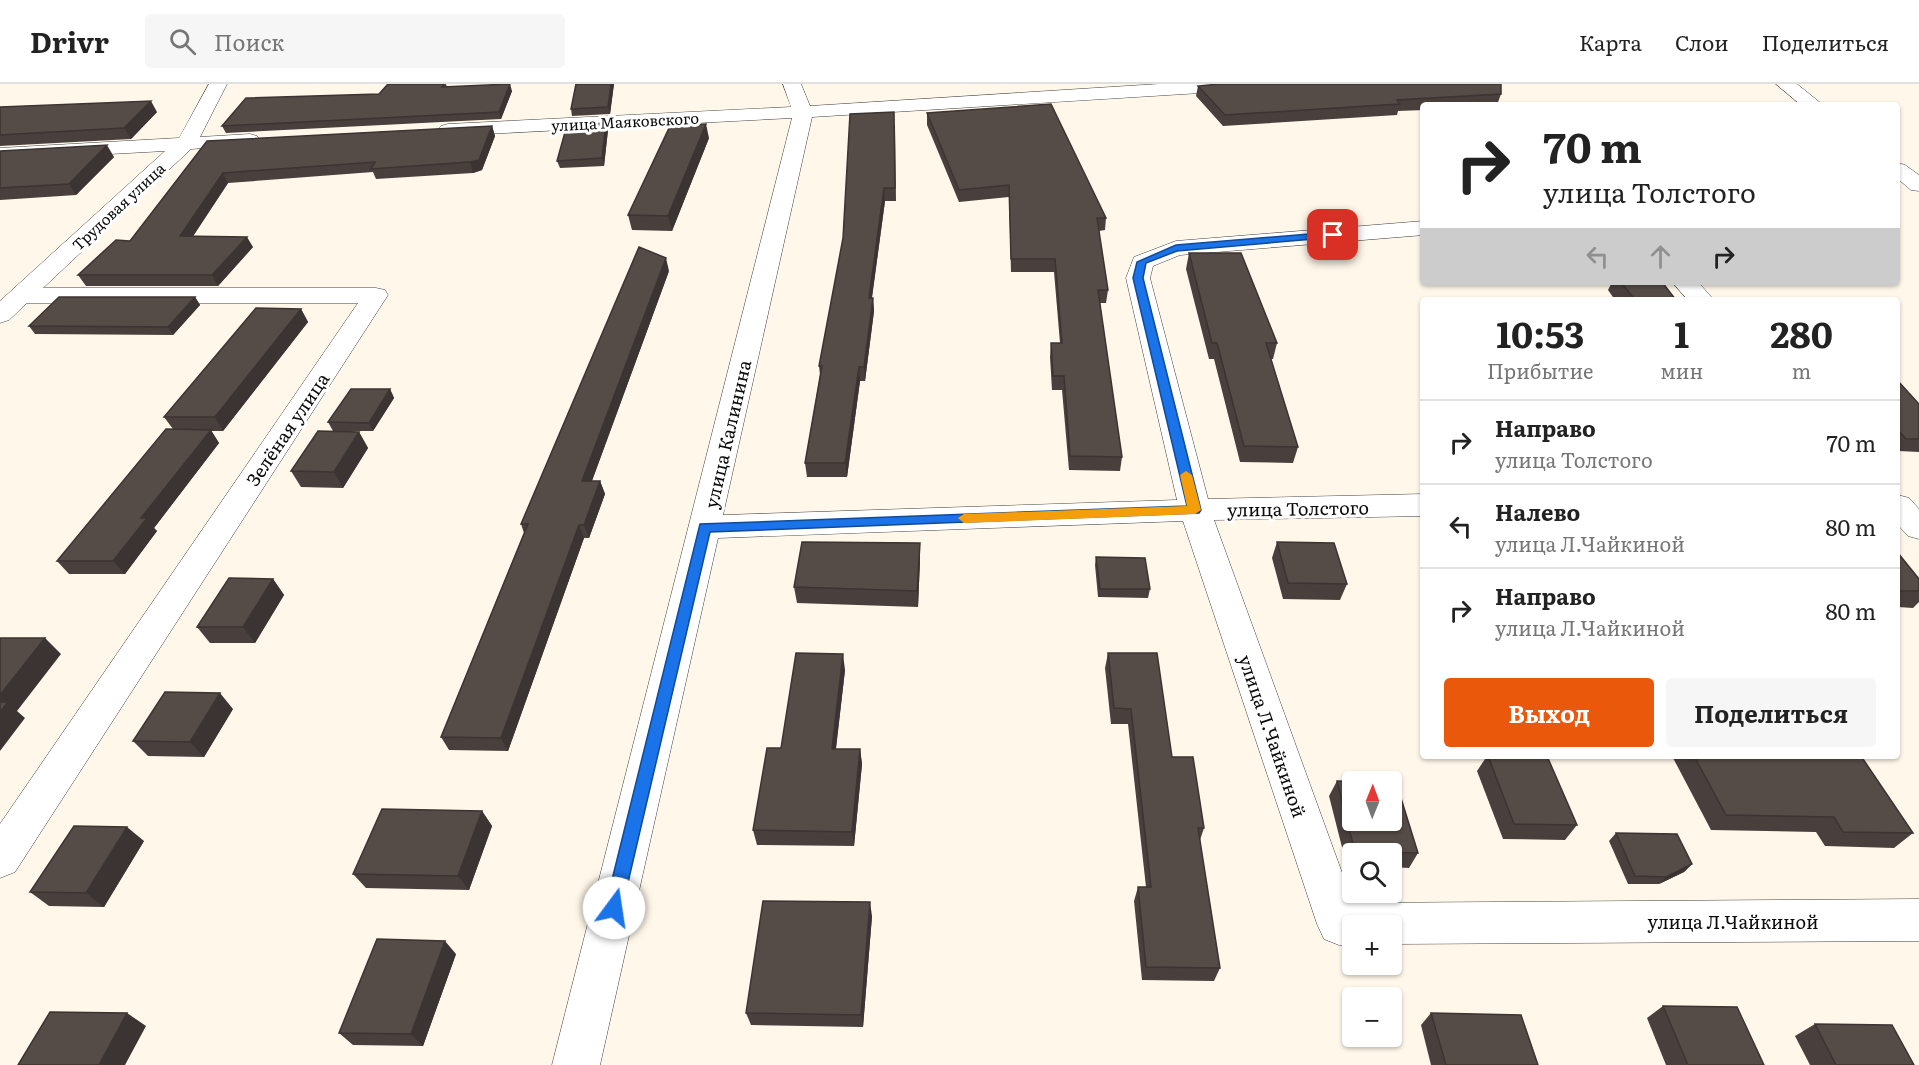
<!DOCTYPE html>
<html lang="ru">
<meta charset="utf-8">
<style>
body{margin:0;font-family:Literata,serif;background:#f6f6f6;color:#222;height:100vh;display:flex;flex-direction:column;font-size:22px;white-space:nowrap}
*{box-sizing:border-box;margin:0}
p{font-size:20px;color:#767676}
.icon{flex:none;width:33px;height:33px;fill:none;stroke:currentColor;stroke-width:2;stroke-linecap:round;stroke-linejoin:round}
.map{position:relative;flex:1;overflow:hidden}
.details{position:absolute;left:1420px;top:213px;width:480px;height:462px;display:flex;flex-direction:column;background:#fff;border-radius:6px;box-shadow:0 2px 4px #0004}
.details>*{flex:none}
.banner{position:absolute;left:1420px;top:18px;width:480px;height:183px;border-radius:6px;box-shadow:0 2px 4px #0004;background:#fff;color:#222;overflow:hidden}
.needle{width:39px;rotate:1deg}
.controls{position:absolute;left:1342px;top:687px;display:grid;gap:12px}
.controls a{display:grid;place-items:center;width:60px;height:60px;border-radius:6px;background:#fff;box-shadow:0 2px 4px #0004;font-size:30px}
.pin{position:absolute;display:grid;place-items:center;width:51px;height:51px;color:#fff;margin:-26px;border-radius:12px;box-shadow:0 3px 9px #0006}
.me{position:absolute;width:66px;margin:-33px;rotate:14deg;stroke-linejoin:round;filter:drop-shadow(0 0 4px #0008)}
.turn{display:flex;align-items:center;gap:21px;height:126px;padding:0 24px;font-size:27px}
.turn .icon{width:78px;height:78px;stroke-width:2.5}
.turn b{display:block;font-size:42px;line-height:51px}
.lanes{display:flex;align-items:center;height:57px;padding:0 24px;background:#0003;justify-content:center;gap:30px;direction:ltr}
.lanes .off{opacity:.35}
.eta{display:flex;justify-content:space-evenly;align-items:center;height:102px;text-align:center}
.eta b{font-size:36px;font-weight:700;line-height:42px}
.cta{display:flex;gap:12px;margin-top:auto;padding:12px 24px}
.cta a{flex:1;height:69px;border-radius:6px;background:#ea580c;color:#fff;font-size:24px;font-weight:700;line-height:69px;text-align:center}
.cta a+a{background:#f6f6f6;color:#222}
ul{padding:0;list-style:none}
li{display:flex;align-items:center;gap:18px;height:84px;padding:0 24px;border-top:2px solid #e0e0e0}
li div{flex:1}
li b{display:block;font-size:22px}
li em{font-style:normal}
header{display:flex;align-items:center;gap:36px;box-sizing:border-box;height:84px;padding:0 30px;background:#fff;border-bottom:2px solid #e0e0e0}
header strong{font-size:28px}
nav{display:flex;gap:33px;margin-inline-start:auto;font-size:21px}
.search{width:420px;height:54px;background:#f6f6f6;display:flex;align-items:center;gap:15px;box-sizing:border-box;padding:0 21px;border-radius:6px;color:#767676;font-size:22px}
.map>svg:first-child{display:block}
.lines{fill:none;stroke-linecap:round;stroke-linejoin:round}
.minor-casing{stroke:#3e3e3e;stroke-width:1}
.minor{fill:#fff;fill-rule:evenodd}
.wall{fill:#49403d}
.shaded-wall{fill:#3c3432}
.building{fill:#554b47;stroke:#3c3432;stroke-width:1.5}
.route{fill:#1a73e8;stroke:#114b97;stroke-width:1.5}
.slow{fill:#f59e0b}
.labels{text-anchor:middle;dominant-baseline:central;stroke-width:6;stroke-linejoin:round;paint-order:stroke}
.far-street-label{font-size:15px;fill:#0b0b0b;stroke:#fff}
.street-label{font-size:18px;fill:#0b0b0b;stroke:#fff}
</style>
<header>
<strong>Drivr</strong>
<div class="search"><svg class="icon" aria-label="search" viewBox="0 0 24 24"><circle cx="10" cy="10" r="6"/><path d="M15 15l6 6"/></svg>Поиск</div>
<nav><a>Карта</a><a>Слои</a><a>Поделиться</a></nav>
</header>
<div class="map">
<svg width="1919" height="981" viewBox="0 0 1919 981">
<rect width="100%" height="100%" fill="#fff8ea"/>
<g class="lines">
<defs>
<g id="minor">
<polygon points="209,0 227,0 200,53 250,50 257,52 260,56 257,60 191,65 43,204 376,204 385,206 388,211 15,788 0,794 0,740 358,219 27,219 9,236 0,239 0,217 165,67 0,76 0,64 179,54"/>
<polygon points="783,0 801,0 810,22 1159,0 1258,0 1256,4 1249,6 812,33 723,431 1177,416 1126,194 1134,173 1176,157 1424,137 1424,151 1180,171 1153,182 1150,194 1208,415 1424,410 1424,432 1214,436 1353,819 1919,815 1919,857 1392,860 1392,842 1353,842 1353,861 1339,861 1324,855 1317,840 1183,437 718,454 600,981 552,981 792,34 448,52 441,50 438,46 441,42 448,40 791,23"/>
<polygon points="1776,0 1797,0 1823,21 1801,21"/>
<polygon points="1898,79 1905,81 1919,91 1919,107 1911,106 1898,95"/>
<polygon points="1672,198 1698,198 1714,216 1688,216"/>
<polygon points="1898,411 1909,414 1919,425 1919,455 1908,452 1898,441"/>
</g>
</defs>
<!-- minor casing -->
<use href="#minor" class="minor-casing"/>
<!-- minor -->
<use href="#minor" class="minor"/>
</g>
<!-- wall -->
<g class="wall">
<polygon points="388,0 446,0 447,3 512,7 501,35 226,49 222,42 379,10"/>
<polygon points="576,0 614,0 610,30 572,32 571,25"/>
<polygon points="1198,2 1501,10 1497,21 1424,21 1424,26 1398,27 1397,31 1223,42 1196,12"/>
<polygon points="0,23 157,28 131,55 0,62"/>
<polygon points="927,29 1106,134 1105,146 1099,147 1108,206 1106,219 1100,219 1122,373 1120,387 1069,386 1062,306 1052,306 1050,273 1051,259 1060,259 1054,188 1011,188 1009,113 959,118 927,41"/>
<polygon points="895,40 896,117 885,117 872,214 873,214 874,227 865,297 860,297 847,393 807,393 805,379 820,291 819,282 843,154"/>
<polygon points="492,42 495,52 482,86 473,89 376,95 373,88 228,99 193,152 253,163 218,202 86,202 78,191 130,157 207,57"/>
<polygon points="608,46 604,82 560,84 557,77"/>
<polygon points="709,54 672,147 632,146 628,131"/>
<polygon points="0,67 114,73 76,111 0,116"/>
<polygon points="1189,169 1277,259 1273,275 1271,275 1298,363 1293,379 1240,378 1214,275 1209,275 1186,185"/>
<polygon points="669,187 592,397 600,397 605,410 589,454 584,454 508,667 449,666 441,653 524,449 521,440"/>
<polygon points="1612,198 1662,198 1676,216 1615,216 1608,206"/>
<polygon points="195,213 200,221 173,251 35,250 29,242"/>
<polygon points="301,225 308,238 223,347 211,347 219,359 154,444 157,447 125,490 69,490 57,477 173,345 164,333"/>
<polygon points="1898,297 1919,320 1919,368 1898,367"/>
<polygon points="390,305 394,314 373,347 333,347 328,338"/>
<polygon points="359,348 368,364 343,404 301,403 291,387"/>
<polygon points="1424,457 1424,474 1420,465"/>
<polygon points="1277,458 1347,500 1340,516 1283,515 1272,474"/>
<polygon points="1898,469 1919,495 1919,518 1913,524 1898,523"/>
<polygon points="1096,473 1150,505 1148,514 1098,513 1095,481"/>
<polygon points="920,476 918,523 797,519 794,503"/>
<polygon points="273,495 284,511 255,559 210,559 197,543"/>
<polygon points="1108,569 1172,673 1204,744 1200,756 1220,884 1214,897 1142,896 1134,817 1138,803 1146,803 1128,640 1111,640 1105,584"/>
<polygon points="845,586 836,665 860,665 862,680 854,762 757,761 753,746 781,664"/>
<polygon points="233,625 204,673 148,672 133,657"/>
<polygon points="1487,672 1547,672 1577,741 1565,756 1503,755 1477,687"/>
<polygon points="1672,672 1861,672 1913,749 1894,764 1825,762 1816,748 1711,746"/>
<polygon points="1337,697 1418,769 1409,784 1392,783 1392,770 1353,770 1353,783 1347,783 1329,712"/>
<polygon points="482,727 492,742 469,806 366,804 353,790"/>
<polygon points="1616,749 1692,780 1684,788 1659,800 1628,800 1609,757"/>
<polygon points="144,757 104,823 49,822 30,808"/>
<polygon points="872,832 863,943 751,941 746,929"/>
<polygon points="456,870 423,962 353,961 339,949"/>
<polygon points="1663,922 1764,981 1666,981 1647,934"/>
<polygon points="1431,929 1538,981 1431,981 1421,941"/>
<polygon points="1815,940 1914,981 1810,981 1795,952"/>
</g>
<!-- shaded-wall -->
<g class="shaded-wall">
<polygon points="510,0 512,7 501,35 499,28"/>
<polygon points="611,0 614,0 610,30 608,23"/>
<polygon points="151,17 157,28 131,55 124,44"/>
<polygon points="606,39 608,46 604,82 602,74"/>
<polygon points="706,40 709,54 672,147 668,132"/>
<polygon points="492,42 495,52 482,86 473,89 470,78"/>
<polygon points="107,61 114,73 76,111 69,100"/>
<polygon points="223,89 228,99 186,163 180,152"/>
<polygon points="884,104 885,117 870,227 869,214"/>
<polygon points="247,153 253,163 218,202 212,191"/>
<polygon points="666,174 669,187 587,410 582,397"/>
<polygon points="195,213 200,221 173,251 168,243"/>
<polygon points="873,214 874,227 865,297 864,283"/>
<polygon points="301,225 308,238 223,347 215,333"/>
<polygon points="859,283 860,297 847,393 845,379"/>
<polygon points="390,305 394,314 373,347 369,339"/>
<polygon points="211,346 219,359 154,444 157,447 125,490 113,477 141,434"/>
<polygon points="359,348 368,364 343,404 334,388"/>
<polygon points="600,397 605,410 589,454 584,441"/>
<polygon points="579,441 584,454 508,667 501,654"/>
<polygon points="920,459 920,476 918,523 917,507"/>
<polygon points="273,495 284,511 255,559 243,543"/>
<polygon points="45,554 61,570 17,627 25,634 0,667 0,611"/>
<polygon points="843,570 845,586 834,680 832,665"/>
<polygon points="220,609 233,625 204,673 190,658"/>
<polygon points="860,665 862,680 854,762 852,748"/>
<polygon points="482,727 492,742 469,806 458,792"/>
<polygon points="127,743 144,757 104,823 86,809"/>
<polygon points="1692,780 1684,788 1659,800 1666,793"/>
<polygon points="870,818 872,832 863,943 861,931"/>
<polygon points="445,857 456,870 423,962 411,950"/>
<polygon points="127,929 146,942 125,981 99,981"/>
</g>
<!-- building -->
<g class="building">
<polygon points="388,0 444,0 442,3 510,0 499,28 222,42 246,14 379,10"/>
<polygon points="576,0 611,0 608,23 571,25"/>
<polygon points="1219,0 1501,0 1501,10 1397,16 1400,20 1225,31 1198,2"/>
<polygon points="151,17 124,44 0,51 0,23"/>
<polygon points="1051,20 1106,134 1097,134 1108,206 1098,206 1122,373 1070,372 1064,292 1053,292 1051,259 1062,259 1055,175 1011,175 1009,101 959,106 927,29"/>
<polygon points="894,28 895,104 884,104 869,214 873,214 864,283 859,283 845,379 805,379 822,282 819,282 843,154 850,30"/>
<polygon points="606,39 602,74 557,77 567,41"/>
<polygon points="706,40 668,132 628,131 670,42"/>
<polygon points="492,42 479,76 470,78 371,85 375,78 223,89 180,152 247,153 212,191 78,191 116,156 130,157 207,57"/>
<polygon points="107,61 69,100 0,104 0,67"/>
<polygon points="639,163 666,174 582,397 600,397 584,441 579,441 501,654 441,653 528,440 521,440"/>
<polygon points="1189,169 1241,169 1277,259 1266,259 1298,363 1244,362 1217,259 1212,259"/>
<polygon points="1621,198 1662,198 1676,216 1635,216"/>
<polygon points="59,213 195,213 168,243 29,242"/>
<polygon points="256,224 301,225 215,333 164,333"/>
<polygon points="1898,297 1919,320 1919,355 1906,355 1898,346"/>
<polygon points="351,305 390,305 369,339 328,338"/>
<polygon points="166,345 211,346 141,434 147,434 113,477 57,477"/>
<polygon points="318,347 359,348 334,388 291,387"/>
<polygon points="802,458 920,459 917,507 794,503"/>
<polygon points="1277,458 1334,459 1347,500 1288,499"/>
<polygon points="1898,469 1919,495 1919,507 1898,507"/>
<polygon points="1096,473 1145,474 1150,505 1100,505"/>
<polygon points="229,494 273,495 243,543 197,543"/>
<polygon points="0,554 45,554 0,611"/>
<polygon points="796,569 843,570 832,665 860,665 852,748 753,746 767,664 781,664"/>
<polygon points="1108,569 1157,569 1172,673 1193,673 1204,744 1198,744 1220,884 1146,883 1138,803 1151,803 1131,625 1114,624"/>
<polygon points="165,608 220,609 190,658 133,657"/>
<polygon points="0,618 8,618 0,628"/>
<polygon points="1488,672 1547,672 1577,741 1514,740"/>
<polygon points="1694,672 1861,672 1913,749 1843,748 1834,733 1726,731"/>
<polygon points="1337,697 1389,698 1353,698 1353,736 1392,736 1392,698 1396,698 1418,769 1355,768"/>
<polygon points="382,725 482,727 458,792 353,790"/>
<polygon points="74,742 127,743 86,809 30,808"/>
<polygon points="1616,749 1677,750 1692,780 1666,793 1635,792"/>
<polygon points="763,817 870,818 861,931 746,929"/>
<polygon points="377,855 445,857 411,950 339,949"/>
<polygon points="1663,922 1737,923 1764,981 1688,981"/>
<polygon points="50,928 127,929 99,981 18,981"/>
<polygon points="1431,929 1521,931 1538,981 1446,981"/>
<polygon points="1815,940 1892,941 1914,981 1836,981"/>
</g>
<!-- route -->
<polygon class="route" points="1333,148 1338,151 1337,153 1177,167 1146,179 1143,194 1201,426 1199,429 710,448 622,824 620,830 614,832 607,830 605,824 700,440 1187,422 1133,194 1137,178 1176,161"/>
<!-- slow -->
<polygon class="slow" points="1186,387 1192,391 1201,426 1195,430 964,439 958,434 964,430 1187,422 1180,391"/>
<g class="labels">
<!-- far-street labels -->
<g class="far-street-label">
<text transform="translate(625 37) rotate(-3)">улица Маяковского</text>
<text transform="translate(118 122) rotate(-43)">Трудовая улица</text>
</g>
<!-- street labels -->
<g class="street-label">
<text transform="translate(287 345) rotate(-56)">Зелёная улица</text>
<text transform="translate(727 350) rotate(-77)">улица Калинина</text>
<text transform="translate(1298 424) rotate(-1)">улица Толстого</text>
<text transform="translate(1273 652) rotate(71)">улица Л.Чайкиной</text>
<text x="1733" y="837">улица Л.Чайкиной</text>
</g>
</g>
</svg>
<div class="controls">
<a><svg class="needle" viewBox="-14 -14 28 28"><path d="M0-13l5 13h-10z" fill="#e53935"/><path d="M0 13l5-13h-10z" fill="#767676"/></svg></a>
<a><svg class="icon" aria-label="search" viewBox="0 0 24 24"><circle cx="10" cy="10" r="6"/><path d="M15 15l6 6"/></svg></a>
<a>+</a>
<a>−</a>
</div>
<div class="pin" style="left:1333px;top:151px;background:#d93025"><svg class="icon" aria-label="arrive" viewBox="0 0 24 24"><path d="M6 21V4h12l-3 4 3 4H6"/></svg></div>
<svg class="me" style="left:614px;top:824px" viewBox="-20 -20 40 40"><circle r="19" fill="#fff"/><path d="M0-13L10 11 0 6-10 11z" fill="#1a73e8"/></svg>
<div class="banner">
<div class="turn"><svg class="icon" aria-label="right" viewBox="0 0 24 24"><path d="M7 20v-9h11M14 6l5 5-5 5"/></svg><div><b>70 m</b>улица Толстого</div></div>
<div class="lanes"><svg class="icon off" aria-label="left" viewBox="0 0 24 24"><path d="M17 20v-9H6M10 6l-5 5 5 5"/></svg><svg class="icon off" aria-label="ahead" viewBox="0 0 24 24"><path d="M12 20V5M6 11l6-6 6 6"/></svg><svg class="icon" aria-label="right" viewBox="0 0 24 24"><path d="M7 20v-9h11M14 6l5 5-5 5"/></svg></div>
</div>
<section class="details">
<div class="eta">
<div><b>10:53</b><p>Прибытие</p></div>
<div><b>1</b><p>мин</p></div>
<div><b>280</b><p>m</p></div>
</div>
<ul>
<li><svg class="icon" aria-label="right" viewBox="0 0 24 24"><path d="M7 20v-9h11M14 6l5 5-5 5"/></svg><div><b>Направо</b><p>улица Толстого</p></div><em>70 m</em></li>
<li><svg class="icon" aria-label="left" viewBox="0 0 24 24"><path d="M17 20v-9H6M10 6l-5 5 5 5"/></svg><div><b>Налево</b><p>улица Л.Чайкиной</p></div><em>80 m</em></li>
<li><svg class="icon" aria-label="right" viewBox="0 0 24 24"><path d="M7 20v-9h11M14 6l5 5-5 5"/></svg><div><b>Направо</b><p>улица Л.Чайкиной</p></div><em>80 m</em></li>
</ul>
<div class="cta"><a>Выход</a><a>Поделиться</a></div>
</section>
</div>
